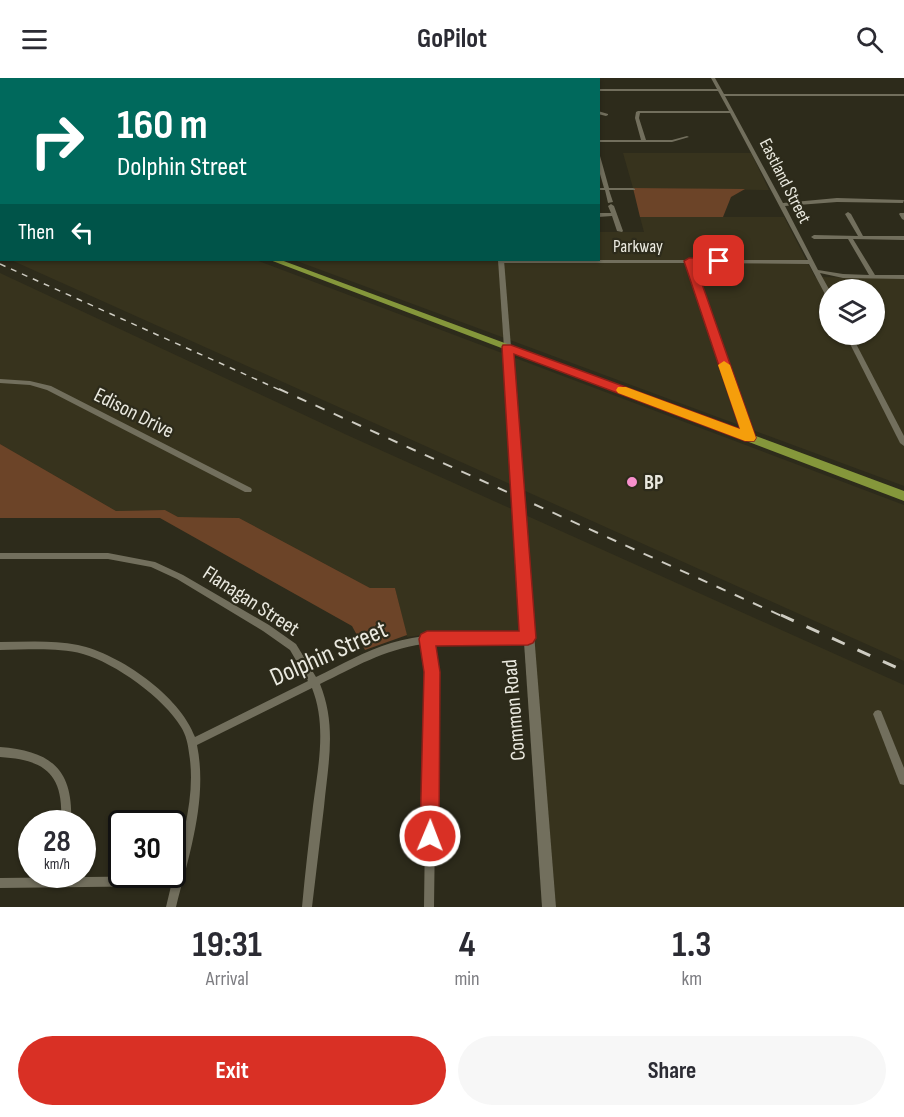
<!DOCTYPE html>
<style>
body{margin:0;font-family:"Sofia Sans Condensed",sans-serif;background:#f7f7f7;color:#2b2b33;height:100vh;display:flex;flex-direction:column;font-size:22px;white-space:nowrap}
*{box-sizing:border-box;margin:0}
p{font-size:20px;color:#7c7c81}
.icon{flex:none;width:33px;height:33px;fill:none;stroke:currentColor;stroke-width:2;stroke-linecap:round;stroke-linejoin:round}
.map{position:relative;height:829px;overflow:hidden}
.sheet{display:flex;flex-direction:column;background:#fff;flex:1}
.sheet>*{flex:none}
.top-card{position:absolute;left:0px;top:0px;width:600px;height:183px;box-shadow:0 2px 4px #0004;background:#00695c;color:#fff;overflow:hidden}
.fabs{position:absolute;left:819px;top:201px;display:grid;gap:12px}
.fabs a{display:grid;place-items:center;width:66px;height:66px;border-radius:50%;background:#fff;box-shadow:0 2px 4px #0004;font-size:30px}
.speed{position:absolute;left:18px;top:732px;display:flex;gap:12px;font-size:30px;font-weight:700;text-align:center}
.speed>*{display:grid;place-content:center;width:78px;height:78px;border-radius:50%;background:#fff;box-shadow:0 2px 4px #0004;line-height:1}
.speed small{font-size:15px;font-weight:400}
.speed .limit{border:3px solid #111;border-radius:9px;background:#fff;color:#111}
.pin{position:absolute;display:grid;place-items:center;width:51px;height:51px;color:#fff;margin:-26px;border-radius:12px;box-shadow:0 3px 9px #0006}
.me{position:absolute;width:66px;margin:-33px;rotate:1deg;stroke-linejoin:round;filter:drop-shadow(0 0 4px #0008)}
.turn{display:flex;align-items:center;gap:21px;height:126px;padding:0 18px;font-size:27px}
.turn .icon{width:78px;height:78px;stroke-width:2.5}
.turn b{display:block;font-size:42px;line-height:51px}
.then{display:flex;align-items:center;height:57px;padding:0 18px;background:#0003;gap:12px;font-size:22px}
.eta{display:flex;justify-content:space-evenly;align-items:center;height:102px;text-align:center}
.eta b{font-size:36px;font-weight:700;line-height:42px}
.action{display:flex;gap:12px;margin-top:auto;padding:12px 18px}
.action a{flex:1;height:69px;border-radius:36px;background:#d93025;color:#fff;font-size:24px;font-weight:700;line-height:69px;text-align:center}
.action a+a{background:#f7f7f7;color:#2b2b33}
header{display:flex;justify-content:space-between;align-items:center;height:78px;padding:0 18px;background:#fff;font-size:27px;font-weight:700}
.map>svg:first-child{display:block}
.built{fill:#37331d;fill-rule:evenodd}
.green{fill:#6c4428}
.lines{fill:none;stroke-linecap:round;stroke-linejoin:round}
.minor{fill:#726f5d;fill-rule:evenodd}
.tertiary{fill:#726f5d;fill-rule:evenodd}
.secondary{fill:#7b834c;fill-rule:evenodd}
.primary{fill:#85973b;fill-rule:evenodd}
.rail-far2{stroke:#cdcbc1;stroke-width:1.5;stroke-dasharray:6 6;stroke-linecap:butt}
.rail-far1{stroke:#cdcbc1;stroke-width:2;stroke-dasharray:10 10;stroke-linecap:butt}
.rail{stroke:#cdcbc1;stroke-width:3;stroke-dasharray:14 14;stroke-linecap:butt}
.route{fill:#d93025;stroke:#8d1f18;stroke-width:1.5}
.slow{fill:#f59e0b}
.poi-dot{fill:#f890cc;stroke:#2d2b1b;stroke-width:2}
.labels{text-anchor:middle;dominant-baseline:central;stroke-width:4.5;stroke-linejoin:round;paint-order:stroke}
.far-street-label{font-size:18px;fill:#eae9df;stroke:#2d2b1b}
.street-label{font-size:21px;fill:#eae9df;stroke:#2d2b1b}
.poi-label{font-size:21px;font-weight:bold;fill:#eae9df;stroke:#2d2b1b;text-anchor:start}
.near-street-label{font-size:26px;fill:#eae9df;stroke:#2d2b1b}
</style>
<header><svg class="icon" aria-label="menu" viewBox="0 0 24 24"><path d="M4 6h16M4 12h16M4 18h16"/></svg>GoPilot<svg class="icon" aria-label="search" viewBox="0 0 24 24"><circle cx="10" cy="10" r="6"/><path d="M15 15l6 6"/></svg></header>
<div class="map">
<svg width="904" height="829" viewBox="0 0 904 829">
<rect width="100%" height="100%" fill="#2d2b1b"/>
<!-- built -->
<g class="built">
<polygon points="623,75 751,75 769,112 633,110"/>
<path d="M640,139H784L815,199L904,200V408L294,182H598L599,154H644ZM830,212H874V256H830Z"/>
<polygon points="11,182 256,182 904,427 904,583"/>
<polygon points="0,195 347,357 904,607 904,829 556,829 533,556 439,555 407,559 395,510 370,510 239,440 178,439 165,432 116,433 0,366"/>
</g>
<!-- green -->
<g class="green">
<polygon points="633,110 745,111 731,119 723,139 640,139"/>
<polygon points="0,366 116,433 165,432 178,439 239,440 370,510 395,510 407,557 365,572 352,548 160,440 0,440"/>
</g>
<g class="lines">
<!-- minor -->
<g class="minor">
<rect x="91" y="0" width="4" height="2"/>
<rect x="163" y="0" width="4" height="2"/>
<rect x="218" y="0" width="4" height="2"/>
<rect x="272" y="0" width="4" height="2"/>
<polygon points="320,0 324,0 323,2 319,2"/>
<rect x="350" y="0" width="4" height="2"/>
<rect x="396" y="0" width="4" height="2"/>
<polygon points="423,0 427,0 426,2 422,2"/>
<polygon points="711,0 715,0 724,16 904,16 904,18 725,18 783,125 837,120 904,122 903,125 837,124 785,128 818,192 843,196 869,197 848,161 814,161 811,159 814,157 858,158 845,136 848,134 851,136 863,158 904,158 904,162 853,161 875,197 904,197 904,201 843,200 820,195 830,213 830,222 827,220 809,186 692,185 753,360 749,363 745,360 687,185 501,185 498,183 500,182 808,182 730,35 640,35 639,40 646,62 672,62 687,58 689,59 672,64 598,64 598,62 641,62 635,40 636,34 638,33 729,33 718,13 598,13 598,11 717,11"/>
<polygon points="598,33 608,36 608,37 606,38 598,36"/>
<polygon points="598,77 600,78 609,110 633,110 635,111 635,112 609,112 613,124 608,125 605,112 598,112 598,110 604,110 598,89"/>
<polygon points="611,126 614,128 623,153 622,154 617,153 612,138 598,139 598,135 611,135 608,128"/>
<polygon points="900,135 904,135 904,142 902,141 899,136"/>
<polygon points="845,256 851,256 904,358 904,368 900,365"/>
<polygon points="0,301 30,303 51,308 251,410 252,412 251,414 245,414 47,312 30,307 0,305"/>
<path d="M0,475H108L155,484L183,497L269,547L296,566L316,599C341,587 365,573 391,565C435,552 483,555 528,556L531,557L532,560L531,563L528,564L469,563L432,565L437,605L434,829H424L427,605L423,566C383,572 355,589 320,606C337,648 328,686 324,729C320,762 316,796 312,829H302C305,795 309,762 313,728C318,689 327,648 312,610L197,667C208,721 189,777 176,829H166L171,808L0,810V800L173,798C183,758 196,716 189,675C188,666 186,657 181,649C164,620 115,585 83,576C56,569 27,572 0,572V564C26,564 53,562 78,567C120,576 180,618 195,659L308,603L290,572L263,553L177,501L151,489L108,481H0Z"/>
<polygon points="878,632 881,633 904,690 904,707 900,706 873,636 875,633"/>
<path d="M0,669C52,673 74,692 71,746H61C64,697 47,682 0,679Z"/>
</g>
<!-- tertiary -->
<g class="tertiary">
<polygon points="487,0 491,0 492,2 487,2"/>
<polygon points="498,182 504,182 556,829 542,829"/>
</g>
<!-- secondary -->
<g class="secondary">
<polygon points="45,0 51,0 44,2"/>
<polygon points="187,0 198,0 183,2"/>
<rect x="0" y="27" width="2" height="4"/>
<polygon points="2,51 2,57 0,57 0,52"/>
</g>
<!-- primary -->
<g class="primary">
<rect x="0" y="77" width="2" height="4"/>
<polygon points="270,182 281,182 904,413 904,423"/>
</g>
<!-- rail-far2 -->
<polyline class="rail-far2" points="0,186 282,313"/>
<!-- rail-far1 -->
<polyline class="rail-far1" points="279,311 784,539"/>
<!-- rail -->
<polyline class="rail" points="781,537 904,593"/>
</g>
<!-- route -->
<polygon class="route" points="719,180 724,183 723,185 695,186 756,360 754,363 745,363 514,276 536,560 533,565 528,567 436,568 440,594 439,758 437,764 430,767 423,764 420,758 424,594 419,561 421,556 427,553 519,553 502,269 503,267 511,267 740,351 684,183 689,180"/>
<!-- slow -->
<polygon class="slow" points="724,283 730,287 756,360 754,363 745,363 618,315 616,312 618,309 626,309 740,351 718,287"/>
<!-- markers -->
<circle class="poi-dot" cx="632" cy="404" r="6"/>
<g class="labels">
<!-- far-street labels -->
<g class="far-street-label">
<text transform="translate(785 103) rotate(63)">Eastland Street</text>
<text x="638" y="168">Parkway</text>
</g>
<!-- street labels -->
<g class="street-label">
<text transform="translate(134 335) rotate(27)">Edison Drive</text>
<text transform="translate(251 523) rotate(33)">Flanagan Street</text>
<text transform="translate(514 632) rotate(-95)">Common Road</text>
</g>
<!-- poi labels -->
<g class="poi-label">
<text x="644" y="404">BP</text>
</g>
<!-- near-street labels -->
<g class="near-street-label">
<text transform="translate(329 576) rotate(-24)">Dolphin Street</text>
</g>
</g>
</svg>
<div class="fabs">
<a><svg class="icon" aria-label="layers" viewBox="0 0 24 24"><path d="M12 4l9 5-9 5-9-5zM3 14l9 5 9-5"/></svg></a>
</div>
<div class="speed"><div>28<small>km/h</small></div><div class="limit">30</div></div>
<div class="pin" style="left:719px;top:183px;background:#d93025"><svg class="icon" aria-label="arrive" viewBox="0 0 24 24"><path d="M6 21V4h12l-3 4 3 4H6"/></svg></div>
<svg class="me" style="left:430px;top:758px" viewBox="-20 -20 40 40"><circle r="17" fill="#d93025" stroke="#fff" stroke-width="3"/><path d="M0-11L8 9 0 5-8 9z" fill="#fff"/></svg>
<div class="top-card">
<div class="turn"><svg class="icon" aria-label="right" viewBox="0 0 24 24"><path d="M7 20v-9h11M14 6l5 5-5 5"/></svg><div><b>160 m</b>Dolphin Street</div></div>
<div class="then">Then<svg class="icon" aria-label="left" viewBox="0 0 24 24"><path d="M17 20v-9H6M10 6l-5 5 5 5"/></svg></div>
</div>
</div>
<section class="sheet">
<div class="eta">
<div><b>19:31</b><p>Arrival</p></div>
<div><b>4</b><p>min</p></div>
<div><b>1.3</b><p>km</p></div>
</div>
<div class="action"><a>Exit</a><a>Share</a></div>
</section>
